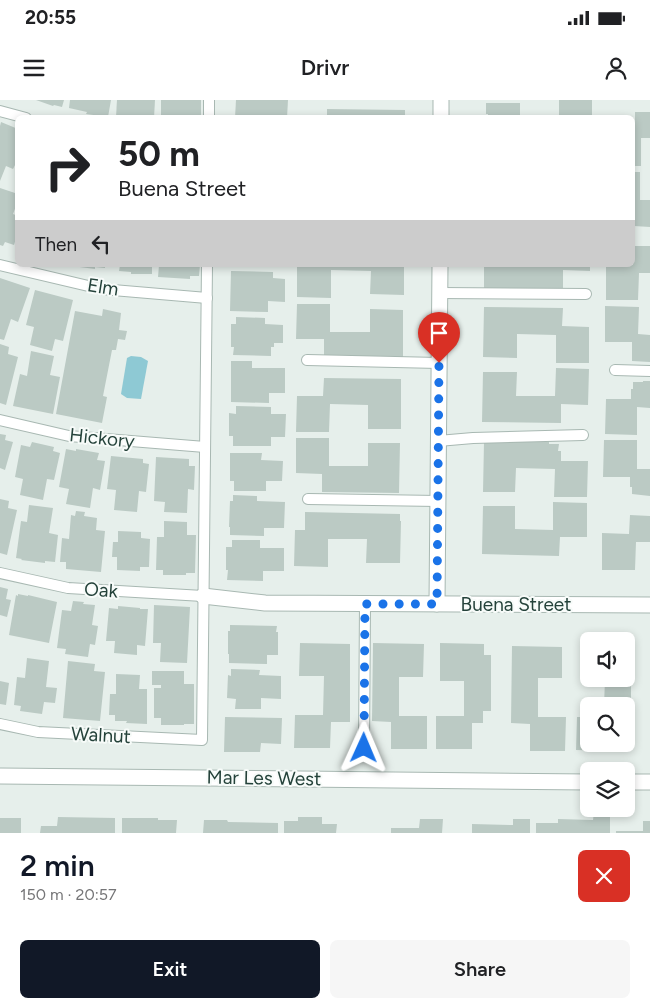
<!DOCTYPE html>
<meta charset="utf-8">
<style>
body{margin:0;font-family:Figtree,sans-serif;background:#f6f6f6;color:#202124;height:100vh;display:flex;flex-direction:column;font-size:19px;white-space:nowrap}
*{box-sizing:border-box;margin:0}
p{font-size:16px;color:#757577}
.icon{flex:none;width:28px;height:28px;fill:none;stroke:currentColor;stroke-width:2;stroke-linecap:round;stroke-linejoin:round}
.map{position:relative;height:733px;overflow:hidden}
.panel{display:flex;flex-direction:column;background:#fff;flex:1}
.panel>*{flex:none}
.hud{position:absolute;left:15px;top:15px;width:620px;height:152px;border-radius:8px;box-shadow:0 2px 8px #0003;background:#fff;color:#202124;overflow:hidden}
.tools{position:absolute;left:580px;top:532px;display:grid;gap:10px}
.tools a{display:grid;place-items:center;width:55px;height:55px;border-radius:8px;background:#fff;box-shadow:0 2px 8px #0003;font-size:25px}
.pin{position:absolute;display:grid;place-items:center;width:42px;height:42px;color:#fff;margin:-51px -21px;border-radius:50% 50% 50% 0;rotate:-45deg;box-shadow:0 0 5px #0007}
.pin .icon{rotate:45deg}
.me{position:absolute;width:55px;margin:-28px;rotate:1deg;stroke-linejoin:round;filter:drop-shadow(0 0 4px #0008)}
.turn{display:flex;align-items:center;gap:18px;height:105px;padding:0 20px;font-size:22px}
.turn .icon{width:65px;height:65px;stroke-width:2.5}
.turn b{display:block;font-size:35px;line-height:42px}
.then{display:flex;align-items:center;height:48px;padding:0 20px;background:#0003;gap:10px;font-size:19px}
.round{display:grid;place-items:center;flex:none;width:52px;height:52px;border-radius:8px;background:#f6f6f6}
.headline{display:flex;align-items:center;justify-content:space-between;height:85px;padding:0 20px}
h1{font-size:30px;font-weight:600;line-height:38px;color:#111827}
.action{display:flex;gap:10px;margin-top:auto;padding:10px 20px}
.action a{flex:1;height:58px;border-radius:8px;background:#111827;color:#fff;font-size:20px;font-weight:600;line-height:58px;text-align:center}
.action a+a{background:#f6f6f6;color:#202124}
.status{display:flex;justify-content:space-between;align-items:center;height:35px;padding:0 25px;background:#fff;direction:ltr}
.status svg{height:14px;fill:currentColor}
header{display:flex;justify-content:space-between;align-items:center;height:65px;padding:0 20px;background:#fff;font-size:22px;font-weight:600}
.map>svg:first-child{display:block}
.water{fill:#8ec9d4}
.building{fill:#bbcac4}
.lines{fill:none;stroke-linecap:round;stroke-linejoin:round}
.service-casing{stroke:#a8b8b2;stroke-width:12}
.minor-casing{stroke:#a8b8b2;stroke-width:17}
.service{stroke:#fff;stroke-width:10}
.minor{stroke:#fff;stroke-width:15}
.route{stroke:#1a73e8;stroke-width:9;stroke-dasharray:0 16.2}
.labels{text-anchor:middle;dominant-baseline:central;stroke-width:4;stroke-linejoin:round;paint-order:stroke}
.street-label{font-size:19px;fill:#24423a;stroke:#f7fbf9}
</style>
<div class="status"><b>20:55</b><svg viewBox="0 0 49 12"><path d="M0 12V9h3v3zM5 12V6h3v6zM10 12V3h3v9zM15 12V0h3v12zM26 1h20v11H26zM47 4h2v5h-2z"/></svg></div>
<header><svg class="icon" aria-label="menu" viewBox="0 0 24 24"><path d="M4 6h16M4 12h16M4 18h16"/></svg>Drivr<svg class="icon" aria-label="person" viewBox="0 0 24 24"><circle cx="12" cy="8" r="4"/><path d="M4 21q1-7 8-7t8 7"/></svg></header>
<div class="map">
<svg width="650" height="733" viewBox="0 0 650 733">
<rect width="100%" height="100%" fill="#e6efeb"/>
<!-- water -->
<polygon class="water" points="131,256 141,257 148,261 141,299 127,298 121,294 127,258"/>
<!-- building -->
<g class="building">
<polygon points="36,0 64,0 62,7 54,5 53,6"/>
<polygon points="70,0 111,0 108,17 86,14 87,12 69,8"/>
<polygon points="117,0 155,0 154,18 116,17"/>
<rect x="161" y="0" width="40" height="18"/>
<polygon points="236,0 288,0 287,18 235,18"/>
<rect x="559" y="0" width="33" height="18"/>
<polygon points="486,3 520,3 520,18 488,18 488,14 486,14"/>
<polygon points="327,9 405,10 405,18 327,18"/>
<polygon points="635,12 650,12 650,38 641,38 641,66 632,66 632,30 635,30"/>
<polygon points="1,22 18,29 18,59 13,69 6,66 0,81 0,26"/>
<polygon points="632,72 640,72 640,100 650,100 650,127 634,126"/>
<polygon points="0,88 18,94 18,101 13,114 18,116 18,132 14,145 5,142 3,146 0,145"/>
<polygon points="633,146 650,146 650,173 639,173 638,200 606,200 606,165 633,165"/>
<polygon points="72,165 105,165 105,168 95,167 95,169 72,166"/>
<polygon points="120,165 152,165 152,174 131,174 131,172 119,171"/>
<polygon points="159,165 200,165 199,176 190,176 190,179 158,177"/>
<rect x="232" y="165" width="38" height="2"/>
<polygon points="297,165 404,165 404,195 370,194 371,171 331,170 331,198 297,197"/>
<polygon points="484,165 590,165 590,171 563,170 563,189 484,188"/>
<polygon points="231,171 273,172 273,178 285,179 285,202 268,201 268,212 230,211"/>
<polygon points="0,178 30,188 18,222 11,219 4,240 0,239"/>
<polygon points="35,190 73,200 63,241 55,239 52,251 30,245 34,227 26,225"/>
<polygon points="297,204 330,204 330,232 370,232 370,209 403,210 403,259 324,258 324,239 296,239"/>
<polygon points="605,206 639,207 638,234 650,235 650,262 632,261 632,242 605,242"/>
<polygon points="484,207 563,208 562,226 589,227 589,263 556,263 556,235 517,234 517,258 483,257"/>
<polygon points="103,209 121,213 119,230 127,231 125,240 118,239 116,250 112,250 103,296 107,297 102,323 56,314 75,211 102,216"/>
<polygon points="236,217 265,218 265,224 283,225 283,243 274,243 274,247 271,247 271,256 233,255 234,247 231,247 231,224 236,224"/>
<polygon points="0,244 9,247 8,254 18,257 6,305 0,303"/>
<polygon points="31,251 54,256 50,275 60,277 53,314 13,306 20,274 27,276"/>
<polygon points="231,261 252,261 252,268 285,268 285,293 269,293 269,303 231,302"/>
<polygon points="556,268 589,269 588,305 561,304 561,323 482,322 483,272 517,272 516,296 555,296"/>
<polygon points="324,278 401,279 401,329 368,329 368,305 330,304 329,332 296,332 297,296 323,296"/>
<polygon points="643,281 650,281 650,308 637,307 637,335 605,334 606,299 631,299 631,289 633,289 633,282 643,282"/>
<polygon points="236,306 271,307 271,314 286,314 285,337 271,337 271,346 233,346 233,336 229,336 229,313 236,314"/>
<polygon points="0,334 6,335 5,340 13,342 5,370 0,368"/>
<polygon points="296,338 329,338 329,366 368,366 368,343 400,343 399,393 322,392 322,374 296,373"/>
<polygon points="604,340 637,340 637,369 650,369 650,396 632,394 632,387 630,387 630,377 603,377"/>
<polygon points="494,341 549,342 549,344 559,344 558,351 561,351 561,361 588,361 587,397 554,397 555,369 516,368 515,392 483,392 484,342"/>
<polygon points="32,342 54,347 53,351 60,353 54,380 47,379 43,400 20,395 23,379 15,377 21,345 30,347"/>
<polygon points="66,349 76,351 76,349 99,353 97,360 105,361 100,390 93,388 90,408 66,404 69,389 59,387"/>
<polygon points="230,353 262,353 261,360 283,361 282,381 266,381 266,391 234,391 234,381 230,381"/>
<polygon points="111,356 143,359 143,363 149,364 146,392 139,391 137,412 114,410 116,390 107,389"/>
<polygon points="156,357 189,359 189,366 195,366 194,390 188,389 187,413 164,412 165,402 154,401"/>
<polygon points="233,395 257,396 257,401 285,402 284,428 264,428 264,436 230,435 230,427 229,427 230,401 233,401"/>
<polygon points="0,399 9,401 8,408 17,410 7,455 0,453"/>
<polygon points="553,402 587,403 587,437 560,437 559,456 482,454 483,406 515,406 515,429 553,430"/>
<polygon points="29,405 53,408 49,433 58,435 55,462 45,461 45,463 21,460 22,459 16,458 21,421 27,422"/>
<polygon points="76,411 85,412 84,416 97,418 96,430 105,431 101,472 66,469 66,462 60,462 62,438 69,439 71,415 75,416"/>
<polygon points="305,412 400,414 400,421 401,421 400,463 366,463 367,439 328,439 328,467 294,466 295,430 305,430"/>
<polygon points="630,415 650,416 650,442 636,442 635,470 602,470 602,433 629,434"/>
<polygon points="164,421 187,422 187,435 196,435 195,473 186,473 186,475 163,475 163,470 156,470 157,437 164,437"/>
<polygon points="118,431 141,432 141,438 150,439 149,467 140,467 140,471 117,470 117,457 112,457 113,442 118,442"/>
<polygon points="232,440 260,440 260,448 284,448 284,471 263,471 263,481 227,480 228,470 226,470 226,447 232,447"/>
<polygon points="0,487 8,489 6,499 11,500 7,517 0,515"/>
<polygon points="18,494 28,496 28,495 57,502 49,543 9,535 16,495 18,496"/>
<polygon points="73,501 84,502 83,504 95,505 92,525 98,526 95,545 90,544 88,557 65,554 66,549 57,548 62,510 71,511"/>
<polygon points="154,505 190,507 187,563 160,562 161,543 153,543"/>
<polygon points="118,506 140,508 140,509 148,509 145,546 137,545 137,555 114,553 115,541 106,541 109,508 118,509"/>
<polygon points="230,525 277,526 276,532 278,532 278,555 267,555 267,564 229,563 229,554 228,554 228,531 230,531"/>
<polygon points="300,543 350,544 350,622 331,622 330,648 294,648 295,615 323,615 324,576 299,576"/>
<polygon points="373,543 424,544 423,577 399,577 399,616 427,616 427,649 391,649 391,622 372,621"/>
<polygon points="440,543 484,544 484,555 491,555 491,611 483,611 483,623 472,623 472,649 436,649 436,616 464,616 464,581 440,581"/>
<polygon points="512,546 562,547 562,578 538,578 538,617 566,617 565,651 530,651 530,624 511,623"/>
<rect x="580" y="546" width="9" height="33"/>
<polygon points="626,546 631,546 631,624 626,624 626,606 604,606 605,579 626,579"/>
<polygon points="27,558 49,561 46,587 57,588 55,603 44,602 42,614 20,611 21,606 14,605 17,577 25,578"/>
<polygon points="68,561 95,564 94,571 105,572 100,621 63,618"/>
<polygon points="231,569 260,570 259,575 281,576 281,599 261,598 261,609 235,609 236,599 227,598 228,575 231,576"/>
<polygon points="152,571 184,571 184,584 194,584 194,624 184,624 184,625 161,625 161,618 154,618 154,588 161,588 161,585 152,585"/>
<polygon points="116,574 140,575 139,589 147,589 147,624 126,623 127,621 115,621 115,615 109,615 110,594 116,594"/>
<polygon points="0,581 9,583 6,605 0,604"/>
<polygon points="225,617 282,618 281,644 261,643 260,652 224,652"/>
<polygon points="577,617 589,617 589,644 612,644 612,651 576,650"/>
<polygon points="594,712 610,712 610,733 536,733 536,723 558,723 558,719 593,720"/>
<polygon points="58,717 115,718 115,733 40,733 41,726 57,726"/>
<polygon points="298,717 322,717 322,724 337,724 336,733 284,733 284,721 298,721"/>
<rect x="0" y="718" width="21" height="15"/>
<polygon points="122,718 158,718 158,720 177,720 176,733 122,733"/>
<polygon points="420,719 443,719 442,733 391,733 391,728 419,728"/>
<polygon points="513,719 530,719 530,733 472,733 472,724 513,725"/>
<polygon points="204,720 227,720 228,722 278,723 278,733 203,733"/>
<polygon points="643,721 650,721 650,733 616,733 616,731 643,731"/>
</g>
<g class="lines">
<defs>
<g id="service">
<polyline points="0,11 26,18"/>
<polyline points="209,18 209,0"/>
<polyline points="0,165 101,189 207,198"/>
<polyline points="440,193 586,194"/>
<polyline points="307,260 439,263"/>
<polyline points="615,270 650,271"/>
<polyline points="0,320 69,336 205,347"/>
<polyline points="438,341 473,338 583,335"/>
<polyline points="308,399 438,401"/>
<polyline points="0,473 68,488 203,496"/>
<polyline points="0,624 38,632 202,640 207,165"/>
<polyline points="364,648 365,504"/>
</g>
<g id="minor">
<polyline points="441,18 441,0"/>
<polyline points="203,496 265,503 650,505"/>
<polyline points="437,504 440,165"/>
<polyline points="0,676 589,682"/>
<polyline points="626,682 650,682"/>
</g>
</defs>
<!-- service casing -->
<use href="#service" class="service-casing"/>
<!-- minor casing -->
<use href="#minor" class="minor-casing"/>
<!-- service -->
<use href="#service" class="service"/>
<!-- minor -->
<use href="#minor" class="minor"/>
</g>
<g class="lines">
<!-- route -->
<polyline class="route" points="364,648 365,504 437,504 439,263"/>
</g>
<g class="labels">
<!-- street labels -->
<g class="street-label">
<text transform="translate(103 187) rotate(9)">Elm</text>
<text transform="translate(102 338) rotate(6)">Hickory</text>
<text transform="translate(101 490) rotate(4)">Oak</text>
<text x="516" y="504">Buena Street</text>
<text transform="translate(101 635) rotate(3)">Walnut</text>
<text transform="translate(264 678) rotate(1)">Mar Les West</text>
</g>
</g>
</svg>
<div class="tools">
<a><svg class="icon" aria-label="sound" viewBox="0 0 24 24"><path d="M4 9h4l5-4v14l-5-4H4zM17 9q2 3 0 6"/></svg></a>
<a><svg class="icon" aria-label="search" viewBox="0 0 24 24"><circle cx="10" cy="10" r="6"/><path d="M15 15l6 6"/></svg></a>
<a><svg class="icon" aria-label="layers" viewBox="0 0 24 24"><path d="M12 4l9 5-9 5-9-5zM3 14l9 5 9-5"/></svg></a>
</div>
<div class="pin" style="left:439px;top:263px;background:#d93025"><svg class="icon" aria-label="arrive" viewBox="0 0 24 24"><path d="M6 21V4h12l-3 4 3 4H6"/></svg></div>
<svg class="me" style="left:364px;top:648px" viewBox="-20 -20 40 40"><path d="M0-17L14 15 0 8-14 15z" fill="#1a73e8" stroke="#fff" stroke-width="4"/></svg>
<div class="hud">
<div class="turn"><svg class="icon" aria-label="right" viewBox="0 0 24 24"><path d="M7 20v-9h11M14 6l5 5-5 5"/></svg><div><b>50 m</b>Buena Street</div></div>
<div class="then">Then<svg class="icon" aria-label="left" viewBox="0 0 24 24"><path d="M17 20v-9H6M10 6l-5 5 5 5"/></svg></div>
</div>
</div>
<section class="panel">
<div class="headline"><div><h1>2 min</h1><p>150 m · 20:57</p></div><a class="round" style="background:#d93025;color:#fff"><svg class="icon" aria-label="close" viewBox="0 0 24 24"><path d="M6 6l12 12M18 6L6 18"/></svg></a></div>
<div class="action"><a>Exit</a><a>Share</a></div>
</section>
